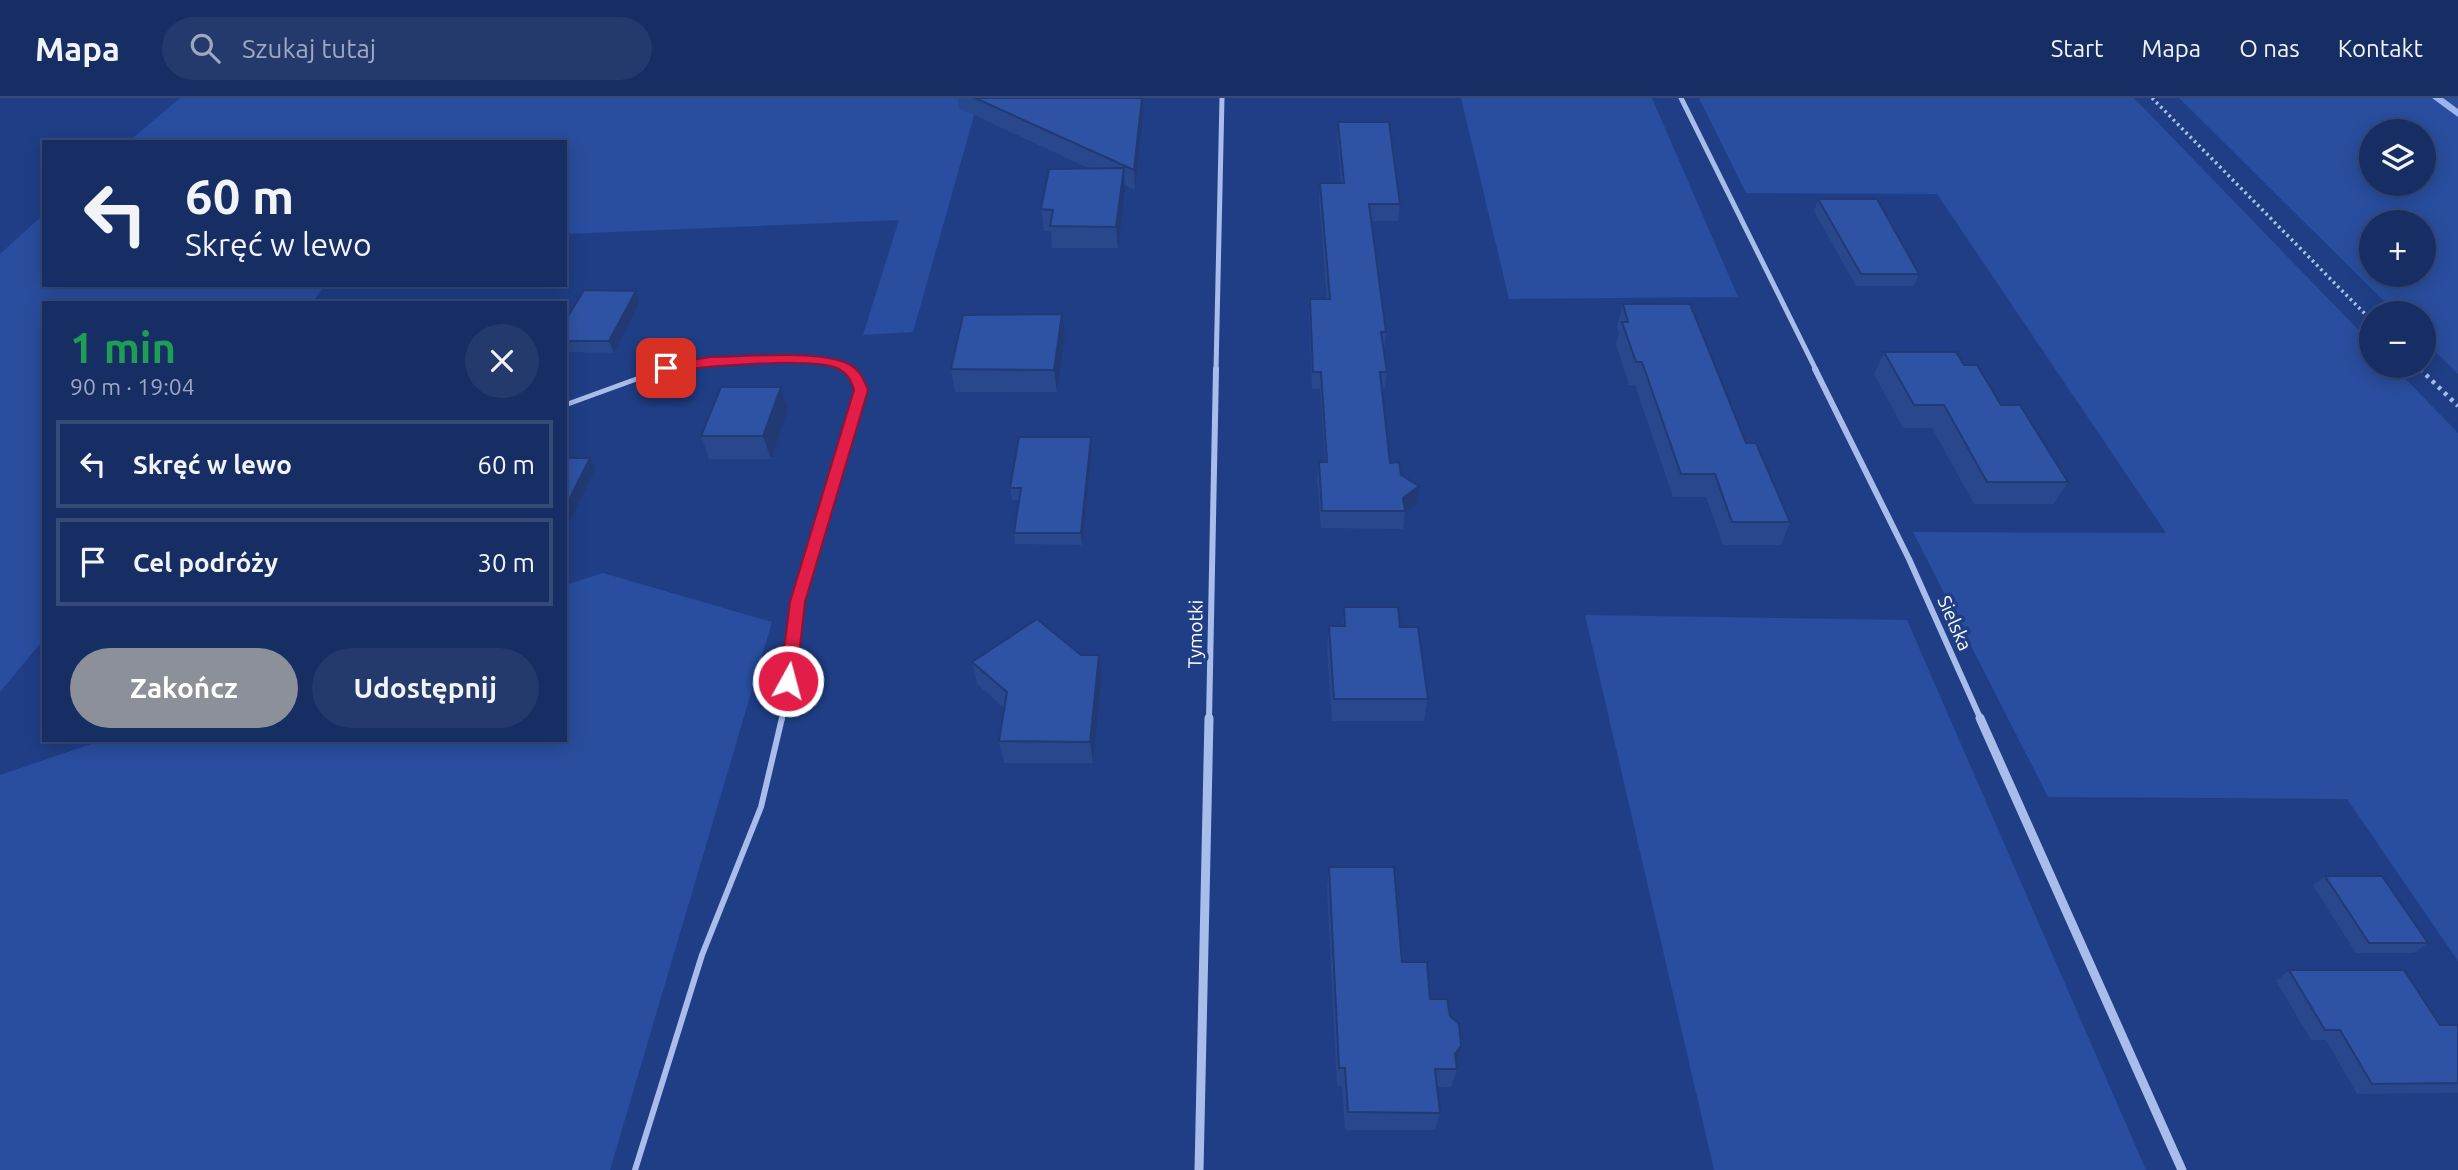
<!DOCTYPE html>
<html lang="pl">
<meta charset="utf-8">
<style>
body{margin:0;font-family:Ubuntu,sans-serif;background:#243a6d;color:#f1f3f6;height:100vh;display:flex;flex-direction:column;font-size:26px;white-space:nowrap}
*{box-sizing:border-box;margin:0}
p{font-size:23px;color:#9ea8bf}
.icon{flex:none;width:38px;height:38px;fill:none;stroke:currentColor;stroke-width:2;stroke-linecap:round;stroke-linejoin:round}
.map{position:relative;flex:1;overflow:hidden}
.details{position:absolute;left:42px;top:203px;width:525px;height:441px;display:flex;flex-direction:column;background:#172e64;border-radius:0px;box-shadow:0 4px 18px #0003,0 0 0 2px #364a78}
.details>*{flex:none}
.top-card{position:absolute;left:42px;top:42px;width:525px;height:147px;border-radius:0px;box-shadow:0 4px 18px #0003,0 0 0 2px #364a78;background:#172e64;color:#f1f3f6;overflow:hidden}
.fabs{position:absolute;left:2359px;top:21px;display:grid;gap:14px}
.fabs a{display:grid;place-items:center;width:77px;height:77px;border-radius:50%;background:#172e64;box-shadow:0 4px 18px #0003,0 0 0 2px #364a78;font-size:35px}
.pin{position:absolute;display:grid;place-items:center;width:60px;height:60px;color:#fff;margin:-30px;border-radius:14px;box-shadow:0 4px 10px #0006}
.me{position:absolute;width:77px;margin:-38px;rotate:7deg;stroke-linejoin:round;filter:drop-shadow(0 0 5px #0008)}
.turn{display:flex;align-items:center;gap:24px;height:147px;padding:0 28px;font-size:32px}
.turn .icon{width:91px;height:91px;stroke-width:2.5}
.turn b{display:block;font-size:49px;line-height:60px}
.round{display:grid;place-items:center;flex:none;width:74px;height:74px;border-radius:37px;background:#243a6d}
.overview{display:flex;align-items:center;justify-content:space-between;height:119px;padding:0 28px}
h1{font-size:42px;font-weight:700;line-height:52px;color:#1e9e55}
.primary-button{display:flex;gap:14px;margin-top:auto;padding:14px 28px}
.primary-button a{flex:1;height:80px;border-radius:42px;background:#8c9099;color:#fff;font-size:28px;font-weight:700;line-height:80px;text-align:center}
.primary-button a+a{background:#243a6d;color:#f1f3f6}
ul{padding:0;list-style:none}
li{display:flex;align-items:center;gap:21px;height:88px;margin:0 14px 10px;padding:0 14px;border:4px solid #364a78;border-radius:0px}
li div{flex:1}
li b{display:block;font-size:26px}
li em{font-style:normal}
header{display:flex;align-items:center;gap:42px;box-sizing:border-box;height:98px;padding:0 35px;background:#172e64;border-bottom:2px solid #364a78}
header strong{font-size:33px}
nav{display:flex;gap:38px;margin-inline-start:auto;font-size:24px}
.search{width:490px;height:63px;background:#243a6d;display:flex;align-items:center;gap:18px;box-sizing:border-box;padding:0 24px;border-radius:38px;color:#9ea8bf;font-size:26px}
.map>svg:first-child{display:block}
.green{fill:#294e9f;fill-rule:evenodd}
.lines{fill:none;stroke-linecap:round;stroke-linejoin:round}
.stream{fill:#9cb6ec;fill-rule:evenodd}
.path-far1{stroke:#a9bdea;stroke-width:3.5;stroke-dasharray:2.5 3.5;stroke-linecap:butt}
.path{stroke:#a9bdea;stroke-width:4.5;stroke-dasharray:3.5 5;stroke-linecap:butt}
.service-far2{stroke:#a9bdea;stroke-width:3.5}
.service-far1{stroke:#a9bdea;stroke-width:5}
.service{stroke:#a9bdea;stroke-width:6}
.minor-far2{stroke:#a9bdea;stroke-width:5}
.minor-far1{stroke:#a9bdea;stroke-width:6}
.minor{stroke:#a9bdea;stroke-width:9}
.wall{fill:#28478d}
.shaded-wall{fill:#213a73}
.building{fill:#2f53a4;stroke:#213a73;stroke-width:2}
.route{fill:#e11d48;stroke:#92132f;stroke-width:2}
.labels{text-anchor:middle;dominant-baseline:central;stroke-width:7;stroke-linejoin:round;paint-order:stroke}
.street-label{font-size:19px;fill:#fff;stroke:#1f3e86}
</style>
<header>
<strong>Mapa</strong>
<div class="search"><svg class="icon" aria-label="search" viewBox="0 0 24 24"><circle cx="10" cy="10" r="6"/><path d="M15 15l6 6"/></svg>Szukaj tutaj</div>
<nav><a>Start</a><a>Mapa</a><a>O nas</a><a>Kontakt</a></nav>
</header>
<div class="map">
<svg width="2458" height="1072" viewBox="0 0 2458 1072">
<rect width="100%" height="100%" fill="#1f3e86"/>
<!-- green -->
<g class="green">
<polygon points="180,0 979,0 913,234 863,237 899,122 565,136 565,44 128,44"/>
<polygon points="1461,0 1652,0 1738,199 1509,201"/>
<polygon points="1699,0 2134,0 2371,245 2371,268 2393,268 2458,335 2458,863 2347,701 2048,699 1913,434 2166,435 1937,96 1746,95"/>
<path d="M2179,0H2458V276L2424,242V215H2396ZM2371,33H2424V86H2371ZM2371,124H2424V177H2371Z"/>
<polygon points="44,116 44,187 325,187 312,205 44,205 44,541 0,594 0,156"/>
<polygon points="603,475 772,524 610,1072 0,1072 0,677 103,642 565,642 565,487"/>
<polygon points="1585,517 1907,522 2146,1072 1714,1072"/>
</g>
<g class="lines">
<!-- stream -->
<polygon class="stream" points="2432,0 2443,0 2458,11 2458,19"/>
<!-- path-far1 -->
<g class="path-far1">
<polyline points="2152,0 2371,222"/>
<polyline points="2417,268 2421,272"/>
</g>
<!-- path -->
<polyline class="path" points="2420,271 2458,308"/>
<!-- service-far2 -->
<path class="service-far2" d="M658,272C694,262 818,253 849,272"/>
<!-- service-far1 -->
<g class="service-far1">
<polyline points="565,307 664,271"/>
<polyline points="782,622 797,504 861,292 847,271"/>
</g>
<!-- service -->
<polyline class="service" points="635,1072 702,857 761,709 782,620"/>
<!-- minor-far2 -->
<g class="minor-far2">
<polyline points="1681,0 1816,272"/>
<polyline points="1216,272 1222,0"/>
</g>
<!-- minor-far1 -->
<g class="minor-far1">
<polyline points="1815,271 1909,461 1981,622"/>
<polyline points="1209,622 1216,271"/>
</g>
<!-- minor -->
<g class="minor">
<polyline points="1980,620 2182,1072"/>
<polyline points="1199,1072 1209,620"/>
</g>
</g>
<!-- wall -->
<g class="wall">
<polygon points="958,0 1143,0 1144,11 1135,92 1125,87 1118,150 1052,150 1051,133 1044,133 1041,111 1090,71 959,10"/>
<polygon points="1338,24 1400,106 1398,123 1371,123 1386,234 1384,252 1387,274 1385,291 1382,291 1390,365 1401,377 1419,388 1417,406 1405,414 1403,431 1321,430 1317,382 1319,364 1325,364 1320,291 1312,291 1309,218 1310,201 1327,201 1319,102 1320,85 1341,85 1337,40"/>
<polygon points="1818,101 1919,176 1914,188 1856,188 1814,113"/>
<polygon points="640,204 614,255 565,254 565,223"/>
<polygon points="1623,206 1746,345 1790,424 1781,447 1723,447 1706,399 1673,399 1635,287 1629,287 1616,246 1619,235 1617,228"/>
<polygon points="1065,239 1057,294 955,294 951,271"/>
<polygon points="1884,254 1964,267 2001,307 2068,384 2054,406 1974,406 1932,330 1903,330 1874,276"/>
<polygon points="781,289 788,312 771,361 709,361 701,338"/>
<polygon points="1091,339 1092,351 1082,447 1015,446 1014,435 1019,402 1012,402 1010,390"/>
<polygon points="1344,509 1400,529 1428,601 1424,623 1332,623 1327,550 1329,528 1343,528"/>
<polygon points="1081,557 1099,557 1102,580 1093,665 1004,665 999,643 1004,610 977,586 972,564"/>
<polygon points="1329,769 1430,901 1456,965 1457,971 1451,989 1437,989 1440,1015 1435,1032 1345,1032 1342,988 1337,988 1327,790"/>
<polygon points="2325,778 2428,845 2414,855 2356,855 2313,788"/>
<polygon points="2289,872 2440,927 2458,927 2458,995 2357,996 2326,942 2311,942 2276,883"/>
</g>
<!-- shaded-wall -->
<g class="shaded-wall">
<polygon points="1142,0 1143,0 1144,11 1135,92 1134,72"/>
<polygon points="1124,70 1125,92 1118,150 1116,129"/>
<polygon points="636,193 640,204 614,255 609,243"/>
<polygon points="1062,216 1065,239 1057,294 1054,272"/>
<polygon points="781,289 788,312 771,361 763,338"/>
<polygon points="1091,339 1092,351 1082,447 1081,435"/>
<polygon points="590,360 595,371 565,434 565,410"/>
<polygon points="1419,388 1417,406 1405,414 1403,400"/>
<polygon points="1099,557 1102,580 1093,665 1090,644"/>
<polygon points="1461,948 1456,966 1455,956"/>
</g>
<!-- building -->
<g class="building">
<polygon points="975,0 1142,0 1134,72"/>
<polygon points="1338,24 1389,24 1400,106 1369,106 1386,234 1381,234 1387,274 1380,274 1390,365 1399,364 1401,377 1419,388 1403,400 1405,413 1322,413 1319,364 1327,364 1321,274 1313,274 1310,201 1330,201 1320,85 1344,85"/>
<polygon points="1124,70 1116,129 1050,128 1053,112 1041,111 1049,71"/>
<polygon points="1818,101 1877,101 1919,176 1861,176"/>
<polygon points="584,192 636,193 609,243 565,243 565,223"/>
<polygon points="1623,206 1690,206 1746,345 1756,345 1790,424 1732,424 1715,376 1681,376 1642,264 1636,264 1622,224 1628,224"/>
<polygon points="1062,216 1054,272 951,271 963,217"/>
<polygon points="1884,254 1956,254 1964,267 1977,267 2001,307 2020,307 2068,384 1987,384 1944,307 1914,307"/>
<polygon points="721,289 781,289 763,338 701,338"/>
<polygon points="1019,339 1091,339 1081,435 1014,435 1021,390 1010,390"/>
<polygon points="565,360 590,360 565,410"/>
<polygon points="1344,509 1398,509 1400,529 1418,529 1428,601 1334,601 1329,528 1345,528"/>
<polygon points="1037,521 1081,557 1099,557 1090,644 999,643 1007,594 972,564"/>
<polygon points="1329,769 1394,769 1402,864 1427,864 1430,901 1447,901 1450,918 1459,926 1461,948 1455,956 1457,971 1435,971 1440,1015 1348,1014 1345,970 1339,970"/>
<polygon points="2325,778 2382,778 2428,845 2369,845"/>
<polygon points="2289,872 2404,872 2440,927 2458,927 2458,985 2372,986 2340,932 2325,932"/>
</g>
<!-- route -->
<path class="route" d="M711,259C747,259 813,252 844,264C858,269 863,279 868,292L805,504L796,583L788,590L780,583L790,504L854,292C851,282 848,276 839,271C814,258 698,269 666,274L660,270L666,266Z"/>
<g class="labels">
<!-- street labels -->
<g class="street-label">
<text transform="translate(1955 525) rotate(66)">Sielska</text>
<text transform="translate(1195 536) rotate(-89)">Tymotki</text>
</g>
</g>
</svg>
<div class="fabs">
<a><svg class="icon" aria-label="layers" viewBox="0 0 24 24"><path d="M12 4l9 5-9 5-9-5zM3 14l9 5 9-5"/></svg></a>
<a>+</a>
<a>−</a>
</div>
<div class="pin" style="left:666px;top:270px;background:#d93025"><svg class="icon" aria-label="arrive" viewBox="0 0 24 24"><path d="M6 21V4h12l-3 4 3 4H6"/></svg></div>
<svg class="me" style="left:788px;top:583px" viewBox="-20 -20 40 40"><circle r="17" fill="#e11d48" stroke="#fff" stroke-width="3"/><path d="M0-11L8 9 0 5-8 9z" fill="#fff"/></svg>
<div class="top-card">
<div class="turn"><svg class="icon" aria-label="left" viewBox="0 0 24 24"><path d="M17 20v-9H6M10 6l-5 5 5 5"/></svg><div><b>60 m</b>Skręć w lewo</div></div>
</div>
<section class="details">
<div class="overview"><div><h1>1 min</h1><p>90 m · 19:04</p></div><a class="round"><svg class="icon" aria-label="close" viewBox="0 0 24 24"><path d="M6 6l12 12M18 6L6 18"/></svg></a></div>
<ul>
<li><svg class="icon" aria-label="left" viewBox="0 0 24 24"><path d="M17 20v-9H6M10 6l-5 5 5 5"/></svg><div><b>Skręć w lewo</b></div><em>60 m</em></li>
<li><svg class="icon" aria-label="arrive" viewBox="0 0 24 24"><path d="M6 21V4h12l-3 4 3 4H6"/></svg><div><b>Cel podróży</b></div><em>30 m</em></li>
</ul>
<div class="primary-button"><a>Zakończ</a><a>Udostępnij</a></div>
</section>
</div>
